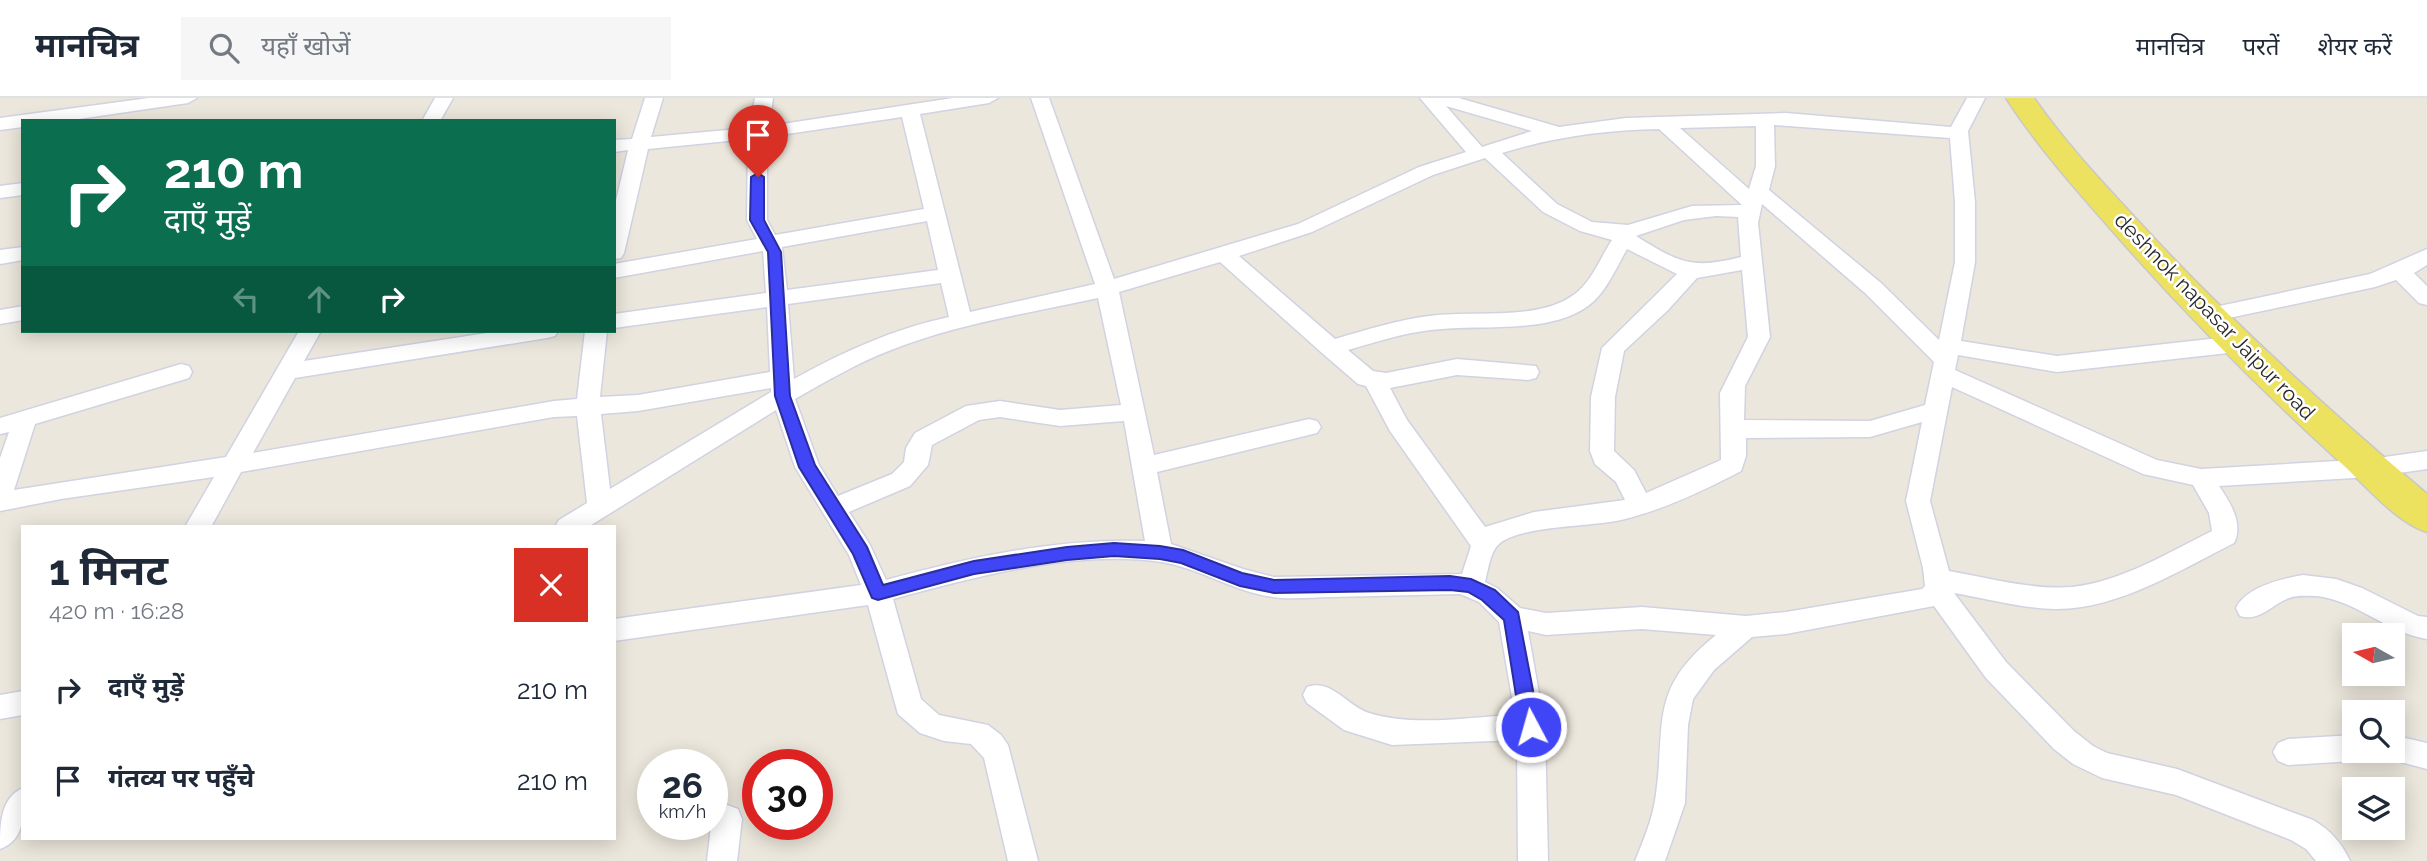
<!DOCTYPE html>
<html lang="hi">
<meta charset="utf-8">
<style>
body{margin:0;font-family:Raleway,"Noto Sans Devanagari",sans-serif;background:#f6f6f7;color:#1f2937;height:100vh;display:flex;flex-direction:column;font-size:26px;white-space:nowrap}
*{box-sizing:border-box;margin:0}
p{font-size:23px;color:#747a83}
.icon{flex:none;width:38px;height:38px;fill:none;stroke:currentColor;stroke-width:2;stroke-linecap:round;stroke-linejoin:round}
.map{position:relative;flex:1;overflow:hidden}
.details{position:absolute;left:21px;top:427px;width:595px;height:315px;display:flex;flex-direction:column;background:#fff;border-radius:0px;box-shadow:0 4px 18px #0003}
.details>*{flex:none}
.banner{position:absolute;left:21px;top:21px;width:595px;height:214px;border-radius:0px;box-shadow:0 4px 18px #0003;background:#0b6e4f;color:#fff;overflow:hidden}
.needle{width:46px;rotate:278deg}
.fabs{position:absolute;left:2342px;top:525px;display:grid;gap:14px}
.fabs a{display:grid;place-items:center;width:63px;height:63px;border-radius:0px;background:#fff;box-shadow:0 4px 18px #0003;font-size:35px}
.speed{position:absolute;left:637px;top:651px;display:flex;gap:14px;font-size:35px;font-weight:700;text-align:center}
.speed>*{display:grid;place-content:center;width:91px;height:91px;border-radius:50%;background:#fff;box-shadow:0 4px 18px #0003;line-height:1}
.speed small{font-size:18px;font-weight:400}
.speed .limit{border:10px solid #d22;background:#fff;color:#111}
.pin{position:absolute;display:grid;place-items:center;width:60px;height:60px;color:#fff;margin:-72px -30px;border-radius:50% 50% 50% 0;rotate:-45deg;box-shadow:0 0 7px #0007}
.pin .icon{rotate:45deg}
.me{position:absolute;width:77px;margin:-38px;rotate:354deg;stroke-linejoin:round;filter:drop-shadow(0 0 5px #0008)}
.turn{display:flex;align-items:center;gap:24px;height:147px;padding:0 28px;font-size:32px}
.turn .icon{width:91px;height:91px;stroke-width:2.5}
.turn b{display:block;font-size:49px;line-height:60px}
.lanes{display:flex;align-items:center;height:66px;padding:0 28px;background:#0003;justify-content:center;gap:35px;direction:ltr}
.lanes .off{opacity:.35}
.round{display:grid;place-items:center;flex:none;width:74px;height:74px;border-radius:0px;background:#f6f6f7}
.head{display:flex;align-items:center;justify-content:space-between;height:119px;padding:0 28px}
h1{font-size:42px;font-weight:700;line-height:52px}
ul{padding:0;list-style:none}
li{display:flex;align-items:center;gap:21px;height:91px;padding:0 28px}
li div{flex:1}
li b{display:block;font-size:26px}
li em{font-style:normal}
header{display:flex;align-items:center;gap:42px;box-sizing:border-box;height:98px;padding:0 35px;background:#fff;border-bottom:2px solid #e0e1e3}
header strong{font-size:33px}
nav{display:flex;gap:38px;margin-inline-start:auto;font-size:24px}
.search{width:490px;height:63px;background:#f6f6f7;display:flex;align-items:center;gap:18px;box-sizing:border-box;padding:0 24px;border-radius:0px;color:#747a83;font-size:26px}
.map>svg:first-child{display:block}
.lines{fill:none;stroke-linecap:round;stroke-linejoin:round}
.minor-casing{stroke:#d1d2e2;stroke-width:3}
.primary-casing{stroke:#c8c8c8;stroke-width:3}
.minor{fill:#fff;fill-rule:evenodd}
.primary{fill:#ede260;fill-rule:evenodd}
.route{fill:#4045f5;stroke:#2a2d9f;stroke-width:2}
.labels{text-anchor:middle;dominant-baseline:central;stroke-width:5;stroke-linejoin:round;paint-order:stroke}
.street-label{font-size:21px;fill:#2a2a2a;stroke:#fff}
</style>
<header>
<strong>मानचित्र</strong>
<div class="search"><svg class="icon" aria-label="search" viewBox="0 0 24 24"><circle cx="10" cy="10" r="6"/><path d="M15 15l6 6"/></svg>यहाँ खोजें</div>
<nav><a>मानचित्र</a><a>परतें</a><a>शेयर करें</a></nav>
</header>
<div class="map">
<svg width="2427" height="763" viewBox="0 0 2427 763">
<rect width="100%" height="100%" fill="#ece7dc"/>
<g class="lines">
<defs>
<g id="minor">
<polygon points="149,0 197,0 188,5 65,23 23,23 23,29 0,32 0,20"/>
<polygon points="435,0 453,0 440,23 422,23"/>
<path d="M645,0H663L651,39L749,30L755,0H773L769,28L953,0H998L989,5L920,16L970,214L1095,186L1031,0H1049L1114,181L1298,126L1419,69L1466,54L1420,0H1459L1559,29L1626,20L1786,15L1951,29L1967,0H1985L1968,33L1975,104V164L1961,243L2057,258L2237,238L2245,241L2248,246L2245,251L2237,254L2057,274L1958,257L1955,272L2157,362L2201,371L2371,361L2427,353V371L2371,379L2219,388C2230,404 2244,426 2234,445C2180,472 2117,512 2055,511C2021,510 1987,501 1954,495L2006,564L2074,633L2093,648L2107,655L2177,671L2313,722C2330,732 2342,745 2350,763H2316L2306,751L2291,742L2176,697L2102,680L2073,666L2054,651L1986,580L1934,508L1786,536L1752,539L1714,572L1693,601L1688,627L1685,705L1665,763H1635C1644,741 1653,720 1656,696C1666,622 1649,591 1716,537L1642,531L1546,537L1528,533L1545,629L1548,763H1518L1517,642L1392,647L1344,632L1307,605L1303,597L1307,589C1331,580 1347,608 1369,615C1414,629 1468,619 1515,617L1499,524L1479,504L1460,496C1417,497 1374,498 1332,499C1313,499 1292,502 1273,499C1234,494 1200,470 1161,464C1075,451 975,479 893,501L921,601L939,617L988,627L1001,637L1008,647L1038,763H1008L984,660L971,646L944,643L920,635L898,616L868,507L614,543V521L861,487L849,457L795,369L776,312L588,429H555L559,422L587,405L577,318L554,319L241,374L211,429H185L214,379L61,401L0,413V360L9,334L0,336V320L181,266L189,268L192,274L189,280L35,326L14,392L226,359L299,233H321L304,263L500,233H558L555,238L547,240L295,280L253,355L554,303L577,301L585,233H607L600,299L638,297L770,274L767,209L614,230V216L766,195L763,153L614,180V166L757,141L747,122L748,41L648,51L624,155L621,160L614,161V111L628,52L614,54V42L632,41ZM1446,8L1532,33L1482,49ZM902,19L924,111L775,137L767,122V39ZM1774,27L1950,40L1955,104V164L1939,242L1881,185L1769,92L1775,68ZM1756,28V68L1749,91L1680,30ZM1659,31L1742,107L1692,108L1628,127L1592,124L1557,106L1502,55C1553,39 1605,32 1659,31ZM1485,60L1543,114L1580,133L1612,142C1600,160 1591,186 1572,198C1536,223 1472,212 1429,218C1397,222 1366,232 1335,241L1239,158L1312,134L1433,77ZM1762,106L1865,195L1934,264L1925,307L1870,323L1744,322L1745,288L1770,239L1758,125ZM1716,118L1738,119L1741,159C1691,172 1678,164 1636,138L1684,122ZM927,123L938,172L787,192L782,149ZM1627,151L1677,176L1602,250L1591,299L1590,353L1595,366L1616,384L1625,402L1534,414L1485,429L1407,322L1390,290L1457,277L1528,282L1536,280L1539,274L1536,268L1457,261L1386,275L1373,273L1348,252C1376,244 1403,235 1431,232C1478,226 1548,237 1588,208C1606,195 1616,170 1627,151ZM1220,164L1322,255L1358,286L1366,288L1390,333L1471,448L1462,476L1274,479L1243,471L1171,446L1157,374L1309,337L1317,335L1321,329L1317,323L1309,321L1154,357L1119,194ZM1742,172L1748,239L1720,295L1721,362L1646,395L1634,372L1614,353L1615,299L1624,253L1667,213L1697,180ZM941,185L949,219C893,231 843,254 794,281L788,206ZM1098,200L1121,307L1060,312L1000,303L966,308L915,335L906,350L904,364L892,376L838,398L819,367L795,301C827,283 857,265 891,252C957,226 1030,215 1098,200ZM1952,289L2143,376L2193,387L2209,415L2212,433C2169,454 2121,484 2072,489C2031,492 1989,480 1949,473L1930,403ZM771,290V294L610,391L601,316L638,313ZM1000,319L1060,328L1124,323L1145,443C1056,440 971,459 886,482L870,447L849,414L910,388L928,367L932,347L979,322ZM1922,324L1906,403L1923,470L1925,488L1922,491L1786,514L1746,518L1642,509L1546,515L1520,510L1497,490L1485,484C1488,473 1490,453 1500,445C1524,427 1590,429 1621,422C1663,412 1703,393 1741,373L1746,358V340L1870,339Z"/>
<polygon points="23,85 23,97 0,100 0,88"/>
<polygon points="23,149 23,162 0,166 0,152"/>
<polygon points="2427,151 2427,167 2414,175 2427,188 2427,207 2419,205 2396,182 2375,189 2210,224 2202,222 2199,217 2202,212 2210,210 2370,176"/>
<polygon points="23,208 23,222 0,226 0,212"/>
<path d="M2303,477L2336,481L2362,490L2418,518L2427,519V541C2387,535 2356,502 2316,498C2307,498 2297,497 2289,500C2271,507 2259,524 2240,518L2236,510C2246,489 2281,481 2303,477Z"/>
<polygon points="23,593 23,617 0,621 0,597"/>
<polygon points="2354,637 2354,653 2367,653 2364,659 2354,663 2288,667 2278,663 2273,654 2278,645 2288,641"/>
<polygon points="2392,637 2427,645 2427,671 2382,659 2379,653 2392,653"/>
<path d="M23,690C23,714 27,741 0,751C0,727 0,700 23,690Z"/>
<polygon points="727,707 738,711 742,721 737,763 707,763 712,720 716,711"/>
</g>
<path id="primary" d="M2006,0H2034C2065,45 2104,86 2141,126C2230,223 2327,311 2427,396V434C2397,425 2364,386 2341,365C2262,293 2186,217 2116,137C2077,93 2038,49 2006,0Z"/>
</defs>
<!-- minor casing -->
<use href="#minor" class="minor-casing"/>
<!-- primary casing -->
<use href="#primary" class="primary-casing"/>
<!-- minor -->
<use href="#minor" class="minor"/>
<!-- primary -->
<use href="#primary" class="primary"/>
</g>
<!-- route -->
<polygon class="route" points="758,75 764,79 764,122 781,154 790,298 815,367 867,449 883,487 974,463 1067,449 1114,445 1160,448 1183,452 1242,475 1274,482 1450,478 1471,481 1495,492 1518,514 1540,629 1537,634 1531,637 1524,634 1521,629 1504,522 1482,502 1468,494 1450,492 1274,495 1240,488 1181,465 1160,461 1114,458 1067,462 974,476 878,502 872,500 853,456 799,369 775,298 768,154 750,122 751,79"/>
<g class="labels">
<!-- street labels -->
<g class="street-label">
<text transform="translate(2215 218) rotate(46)">deshnok napasar Jaipur road</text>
</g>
</g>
</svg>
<div class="fabs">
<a><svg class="needle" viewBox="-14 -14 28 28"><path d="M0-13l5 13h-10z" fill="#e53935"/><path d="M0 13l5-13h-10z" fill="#747a83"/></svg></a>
<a><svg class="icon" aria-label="search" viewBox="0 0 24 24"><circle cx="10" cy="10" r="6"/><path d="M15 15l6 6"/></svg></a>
<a><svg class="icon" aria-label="layers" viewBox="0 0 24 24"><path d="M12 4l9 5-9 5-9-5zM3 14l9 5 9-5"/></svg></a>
</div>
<div class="speed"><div>26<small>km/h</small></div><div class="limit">30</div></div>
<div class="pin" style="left:758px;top:79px;background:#d93025"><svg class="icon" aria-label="arrive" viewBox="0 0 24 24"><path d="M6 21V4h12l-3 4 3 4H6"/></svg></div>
<svg class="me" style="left:1531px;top:629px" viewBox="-20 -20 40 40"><circle r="17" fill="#4045f5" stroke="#fff" stroke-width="3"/><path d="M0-11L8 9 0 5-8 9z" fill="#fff"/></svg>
<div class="banner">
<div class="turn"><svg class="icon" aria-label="right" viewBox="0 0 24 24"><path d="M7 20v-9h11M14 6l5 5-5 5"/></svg><div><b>210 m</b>दाएँ मुड़ें</div></div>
<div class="lanes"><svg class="icon off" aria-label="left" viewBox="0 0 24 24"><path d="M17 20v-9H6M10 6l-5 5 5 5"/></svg><svg class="icon off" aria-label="ahead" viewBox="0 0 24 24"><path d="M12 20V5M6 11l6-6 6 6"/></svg><svg class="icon" aria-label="right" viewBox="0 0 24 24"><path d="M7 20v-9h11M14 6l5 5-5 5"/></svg></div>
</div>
<section class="details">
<div class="head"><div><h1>1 मिनट</h1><p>420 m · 16:28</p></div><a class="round" style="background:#d93025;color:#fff"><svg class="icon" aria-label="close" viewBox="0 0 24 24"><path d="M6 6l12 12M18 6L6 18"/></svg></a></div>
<ul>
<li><svg class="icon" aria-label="right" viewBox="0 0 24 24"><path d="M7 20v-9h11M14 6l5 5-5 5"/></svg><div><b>दाएँ मुड़ें</b></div><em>210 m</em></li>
<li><svg class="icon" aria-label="arrive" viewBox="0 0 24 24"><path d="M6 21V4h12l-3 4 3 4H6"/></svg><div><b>गंतव्य पर पहुँचे</b></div><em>210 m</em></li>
</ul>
</section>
</div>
